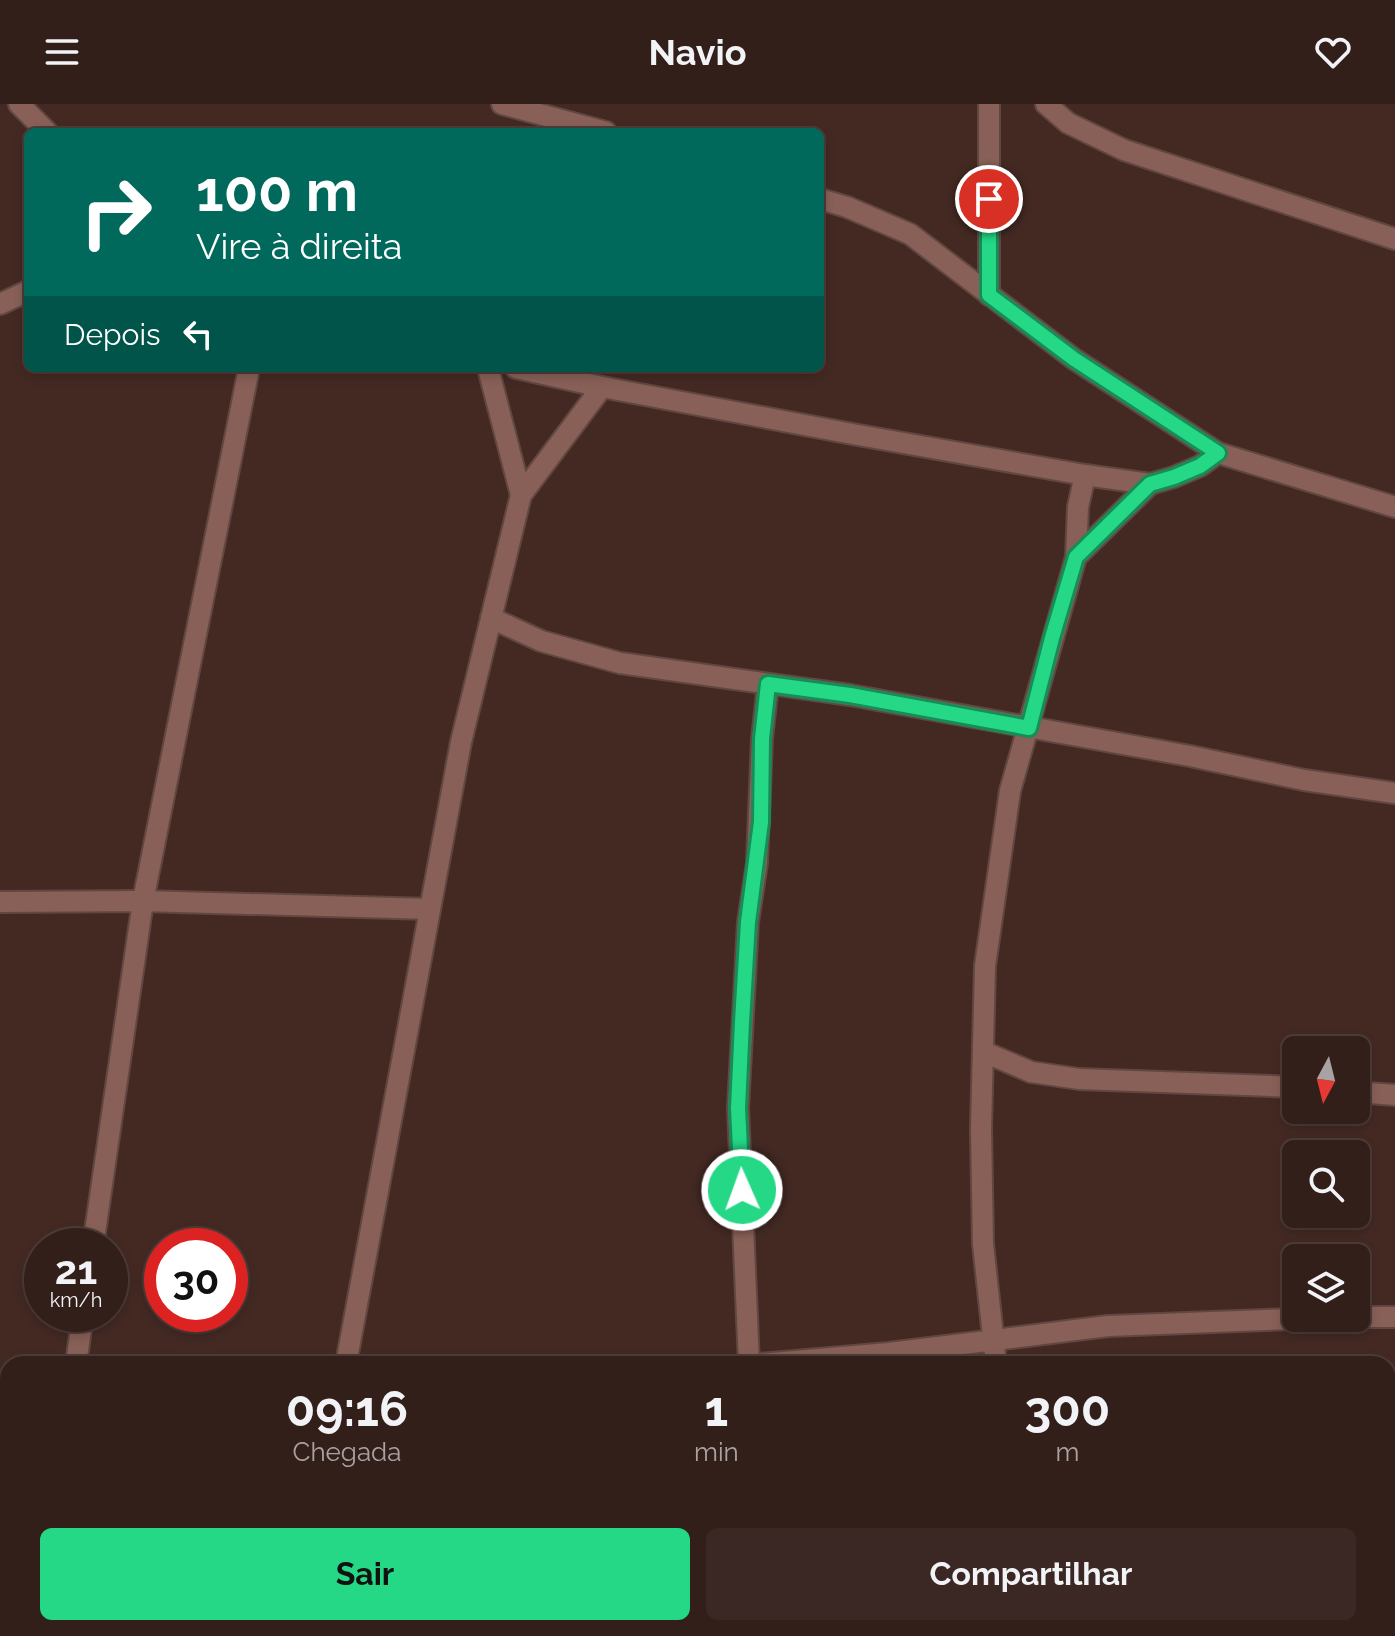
<!DOCTYPE html>
<html lang="pt">
<meta charset="utf-8">
<style>
body{margin:0;font-family:Raleway,sans-serif;background:#3b2723;color:#f1f3f6;height:100vh;display:flex;flex-direction:column;font-size:30px;white-space:nowrap}
*{box-sizing:border-box;margin:0}
p{font-size:26px;color:#a9a2a2}
.icon{flex:none;width:44px;height:44px;fill:none;stroke:currentColor;stroke-width:2;stroke-linecap:round;stroke-linejoin:round}
.map{position:relative;flex:1;overflow:hidden}
.details{position:absolute;left:0px;top:1252px;width:1396px;height:280px;display:flex;flex-direction:column;background:#331f1a;border-radius:24px 24px 0 0;box-shadow:0 4px 12px #0003,0 0 0 2px #4e3d39}
.details>*{flex:none}
.top-card{position:absolute;left:24px;top:24px;width:800px;height:244px;border-radius:12px;box-shadow:0 4px 12px #0003,0 0 0 2px #4e3d39;background:#00695c;color:#fff;overflow:hidden}
.needle{width:52px;rotate:187deg}
.controls{position:absolute;left:1282px;top:932px;display:grid;gap:16px}
.controls a{display:grid;place-items:center;width:88px;height:88px;border-radius:12px;background:#331f1a;box-shadow:0 4px 12px #0003,0 0 0 2px #4e3d39;font-size:40px}
.speed{position:absolute;left:24px;top:1124px;display:flex;gap:16px;font-size:40px;font-weight:700;text-align:center}
.speed>*{display:grid;place-content:center;width:104px;height:104px;border-radius:50%;background:#331f1a;box-shadow:0 4px 12px #0003,0 0 0 2px #4e3d39;line-height:1}
.speed small{font-size:20px;font-weight:400}
.speed .limit{border:12px solid #d22;background:#fff;color:#111}
.pin{position:absolute;display:grid;place-items:center;width:68px;height:68px;color:#fff;margin:-34px;border:4px solid #fff;border-radius:50%;box-shadow:0 2px 8px #0007}
.me{position:absolute;width:88px;margin:-44px;rotate:358deg;stroke-linejoin:round;filter:drop-shadow(0 0 6px #0008)}
.turn{display:flex;align-items:center;gap:28px;height:168px;padding:0 40px;font-size:36px}
.turn .icon{width:104px;height:104px;stroke-width:2.5}
.turn b{display:block;font-size:56px;line-height:68px}
.then{display:flex;align-items:center;height:76px;padding:0 40px;background:#0003;gap:16px;font-size:30px}
.eta{display:flex;justify-content:space-evenly;align-items:center;height:136px;text-align:center}
.eta b{font-size:48px;font-weight:700;line-height:56px}
.button{display:flex;gap:16px;margin-top:auto;padding:16px 40px}
.button a{flex:1;height:92px;border-radius:12px;background:#24d886;color:#111;font-size:32px;font-weight:700;line-height:92px;text-align:center}
.button a+a{background:#3b2723;color:#f1f3f6}
header{display:flex;justify-content:space-between;align-items:center;height:104px;padding:0 40px;background:#331f1a;font-size:36px;font-weight:700}
.map>svg:first-child{display:block}
.lines{fill:none;stroke-linecap:round;stroke-linejoin:round}
.minor-casing{stroke:#614741;stroke-width:24}
.minor{stroke:#886057;stroke-width:20}
.route-casing{stroke:#178c57;stroke-width:20}
.route{stroke:#24d886;stroke-width:14}
</style>
<header><svg class="icon" aria-label="menu" viewBox="0 0 24 24"><path d="M4 6h16M4 12h16M4 18h16"/></svg>Navio<svg class="icon" aria-label="heart" viewBox="0 0 24 24"><path d="M12 20l-8-8c-3-5 5-10 8-4 3-6 11-1 8 4z"/></svg></header>
<div class="map">
<svg width="1395" height="1532" viewBox="0 0 1395 1532">
<rect width="100%" height="100%" fill="#442923"/>
<g class="lines">
<defs>
<g id="minor">
<polyline points="19,0 47,28"/>
<polyline points="502,0 606,28"/>
<polyline points="1046,0 1068,19 1124,46 1395,135"/>
<polyline points="820,95 847,103 910,130 1074,255 1218,349 1395,403"/>
<polyline points="989,191 989,0"/>
<polyline points="0,200 28,187"/>
<polyline points="488,264 521,391"/>
<polyline points="516,264 602,283 858,331 1085,371 1150,380 1174,373 1200,362 1218,349"/>
<polyline points="1076,453 1150,380"/>
<polyline points="491,514 541,537 620,559 850,591 1190,652 1304,676 1395,689"/>
<polyline points="0,798 143,797 430,805"/>
<polyline points="984,948 1031,968 1079,975 1296,983"/>
<polyline points="1356,988 1395,991"/>
<polyline points="93,1142 143,797 249,264"/>
<polyline points="1356,1213 1395,1213"/>
<polyline points="76,1260 83,1210"/>
<polyline points="346,1260 461,638 521,391 602,283"/>
<polyline points="749,1260 738,1004 748,818 757,759 762,635 768,580"/>
<polyline points="759,1260 889,1249 1108,1222 1315,1214"/>
<polyline points="996,1260 983,1140 981,1025 985,862 1010,687 1076,453 1078,403 1085,371"/>
<polyline points="1388,1444 1395,1443"/>
<polyline points="1042,1524 1044,1532"/>
<polyline points="1206,1524 1214,1532"/>
<polyline points="7,1532 10,1524"/>
<polyline points="360,1532 360,1524"/>
<polyline points="872,1532 877,1524"/>
<polyline points="1234,1532 1247,1524"/>
</g>
</defs>
<!-- minor casing -->
<use href="#minor" class="minor-casing"/>
<!-- minor -->
<use href="#minor" class="minor"/>
</g>
<g class="lines">
<defs>
<polyline id="route" points="742,1086 738,1004 742,918 748,818 761,718 762,635 768,580 850,591 1029,624 1052,534 1076,453 1150,380 1174,373 1200,362 1218,349 1074,255 989,191 989,95"/>
</defs>
<!-- route casing -->
<use href="#route" class="route-casing"/>
<!-- route -->
<use href="#route" class="route"/>
</g>
</svg>
<div class="controls">
<a><svg class="needle" viewBox="-14 -14 28 28"><path d="M0-13l5 13h-10z" fill="#e53935"/><path d="M0 13l5-13h-10z" fill="#a9a2a2"/></svg></a>
<a><svg class="icon" aria-label="search" viewBox="0 0 24 24"><circle cx="10" cy="10" r="6"/><path d="M15 15l6 6"/></svg></a>
<a><svg class="icon" aria-label="layers" viewBox="0 0 24 24"><path d="M12 4l9 5-9 5-9-5zM3 14l9 5 9-5"/></svg></a>
</div>
<div class="speed"><div>21<small>km/h</small></div><div class="limit">30</div></div>
<div class="pin" style="left:989px;top:95px;background:#d93025"><svg class="icon" aria-label="arrive" viewBox="0 0 24 24"><path d="M6 21V4h12l-3 4 3 4H6"/></svg></div>
<svg class="me" style="left:742px;top:1086px" viewBox="-20 -20 40 40"><circle r="17" fill="#24d886" stroke="#fff" stroke-width="3"/><path d="M0-11L8 9 0 5-8 9z" fill="#fff"/></svg>
<div class="top-card">
<div class="turn"><svg class="icon" aria-label="right" viewBox="0 0 24 24"><path d="M7 20v-9h11M14 6l5 5-5 5"/></svg><div><b>100 m</b>Vire à direita</div></div>
<div class="then">Depois<svg class="icon" aria-label="left" viewBox="0 0 24 24"><path d="M17 20v-9H6M10 6l-5 5 5 5"/></svg></div>
</div>
<section class="details">
<div class="eta">
<div><b>09:16</b><p>Chegada</p></div>
<div><b>1</b><p>min</p></div>
<div><b>300</b><p>m</p></div>
</div>
<div class="button"><a>Sair</a><a>Compartilhar</a></div>
</section>
</div>
